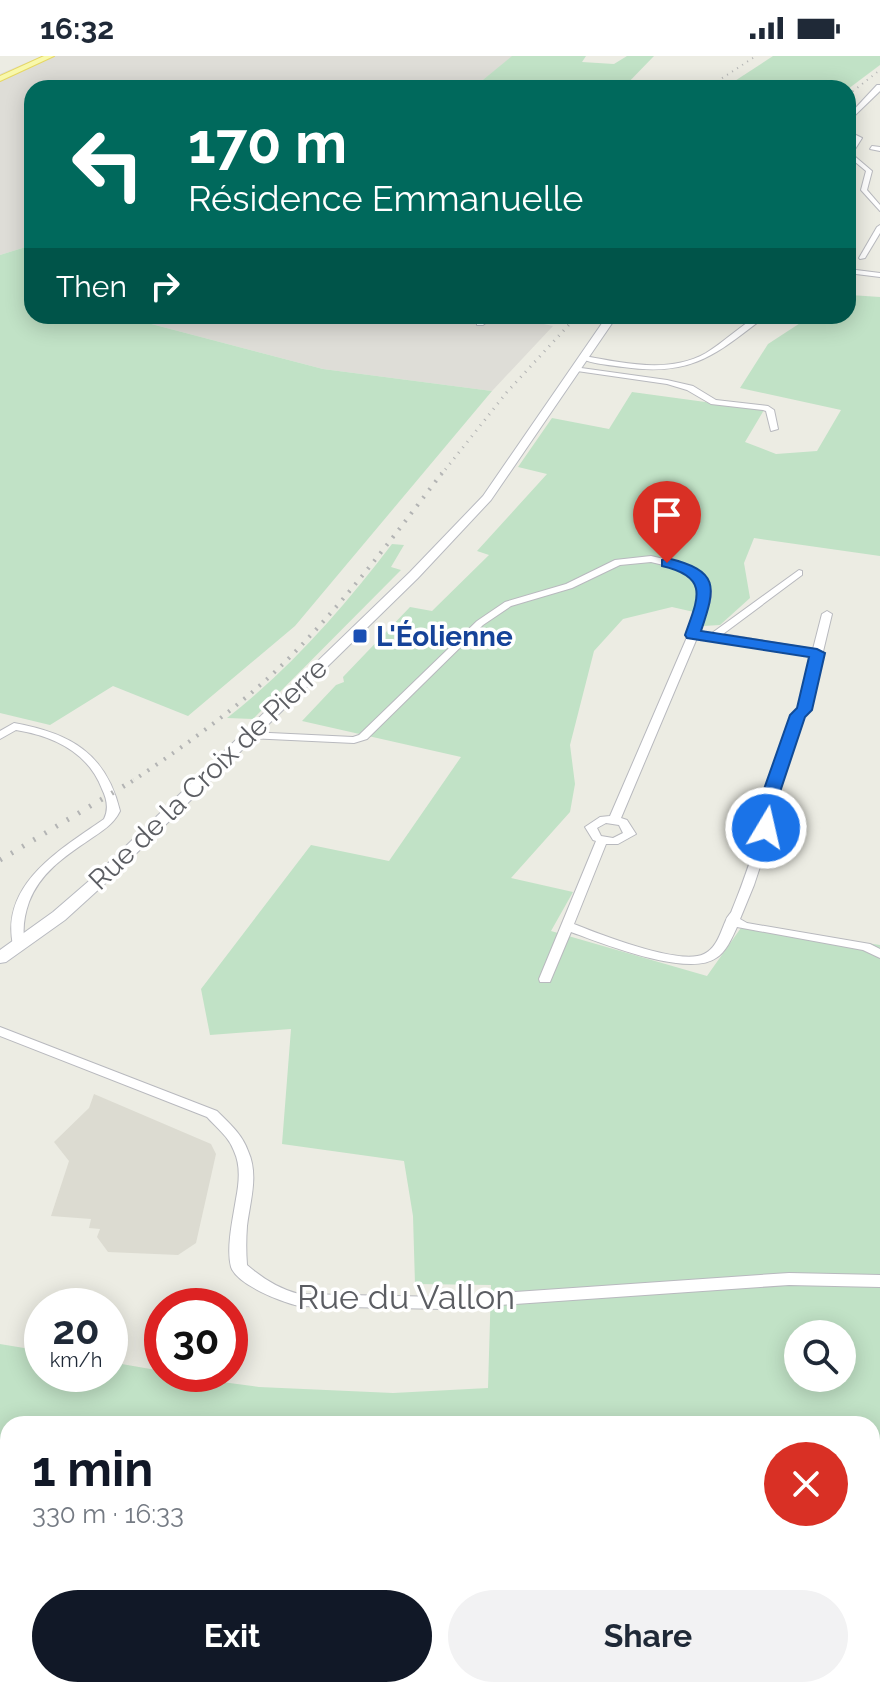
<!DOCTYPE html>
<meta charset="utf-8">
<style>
body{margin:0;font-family:Raleway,sans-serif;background:#f2f2f3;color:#1f2937;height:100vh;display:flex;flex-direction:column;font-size:30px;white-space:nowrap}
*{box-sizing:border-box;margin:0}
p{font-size:26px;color:#747a83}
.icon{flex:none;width:44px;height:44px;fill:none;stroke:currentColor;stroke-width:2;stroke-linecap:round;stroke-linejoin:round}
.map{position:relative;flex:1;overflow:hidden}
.drawer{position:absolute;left:0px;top:1360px;width:880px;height:282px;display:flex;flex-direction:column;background:#fff;border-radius:24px 24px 0 0;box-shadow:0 4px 20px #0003}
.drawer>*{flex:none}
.banner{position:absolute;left:24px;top:24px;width:832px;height:244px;border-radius:24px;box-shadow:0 4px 20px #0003;background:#00695c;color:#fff;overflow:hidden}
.fabs{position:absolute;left:784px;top:1264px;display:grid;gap:16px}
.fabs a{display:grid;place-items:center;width:72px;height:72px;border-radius:50%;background:#fff;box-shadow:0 4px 20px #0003;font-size:40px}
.speed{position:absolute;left:24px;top:1232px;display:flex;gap:16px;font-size:40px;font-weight:700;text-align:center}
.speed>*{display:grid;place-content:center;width:104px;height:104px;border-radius:50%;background:#fff;box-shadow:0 4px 20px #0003;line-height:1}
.speed small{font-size:20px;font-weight:400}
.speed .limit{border:12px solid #d22;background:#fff;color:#111}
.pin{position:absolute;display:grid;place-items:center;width:68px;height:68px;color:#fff;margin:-82px -34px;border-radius:50% 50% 50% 0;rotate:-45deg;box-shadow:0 0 8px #0007}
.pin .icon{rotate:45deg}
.me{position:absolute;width:88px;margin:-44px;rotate:9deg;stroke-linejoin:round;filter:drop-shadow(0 0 6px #0008)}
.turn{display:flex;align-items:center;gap:28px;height:168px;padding:0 32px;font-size:36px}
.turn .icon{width:104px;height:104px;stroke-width:2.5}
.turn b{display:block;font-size:56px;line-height:68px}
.then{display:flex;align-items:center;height:76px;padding:0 32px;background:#0003;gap:16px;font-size:30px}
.round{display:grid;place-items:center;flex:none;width:84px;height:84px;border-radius:42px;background:#f2f2f3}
.summary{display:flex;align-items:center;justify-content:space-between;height:136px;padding:0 32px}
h1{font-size:48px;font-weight:700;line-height:60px;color:#111827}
.cta{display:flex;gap:16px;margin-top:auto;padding:16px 32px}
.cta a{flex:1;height:92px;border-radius:48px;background:#111827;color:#fff;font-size:32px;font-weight:700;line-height:92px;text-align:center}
.cta a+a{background:#f2f2f3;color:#1f2937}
.status{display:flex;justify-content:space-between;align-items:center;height:56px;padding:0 40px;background:#fff;direction:ltr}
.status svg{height:22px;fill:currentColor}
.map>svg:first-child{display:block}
.industrial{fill:#deddd7}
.education{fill:#dcdbd1}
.green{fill:#c1e2c6;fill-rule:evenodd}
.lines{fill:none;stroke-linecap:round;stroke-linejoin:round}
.street-casing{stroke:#b8b9be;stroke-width:2}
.secondary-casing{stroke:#b8bac0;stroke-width:2}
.primary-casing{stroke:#e6d762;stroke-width:2}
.street{fill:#fff;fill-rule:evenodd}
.secondary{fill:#fff;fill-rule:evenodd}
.primary{fill:#f8f8ab;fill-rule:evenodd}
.rail-far3{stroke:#b3b4b4;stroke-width:2;stroke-dasharray:1 5;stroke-linecap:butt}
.rail-far2{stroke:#b3b4b4;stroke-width:3;stroke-dasharray:1 6;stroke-linecap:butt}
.rail-far1{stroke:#b3b4b4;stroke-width:4;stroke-dasharray:2 8;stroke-linecap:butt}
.rail{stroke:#b3b4b4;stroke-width:5;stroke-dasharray:2 11;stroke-linecap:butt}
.route{fill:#1a73e8;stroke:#114b97;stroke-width:2}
.transit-dot{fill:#1a4fb4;stroke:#fff;stroke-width:3}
.labels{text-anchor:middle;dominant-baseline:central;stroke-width:7;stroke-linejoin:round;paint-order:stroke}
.transit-label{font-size:28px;font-weight:bold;fill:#164399;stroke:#fff;text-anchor:start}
.street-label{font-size:28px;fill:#5b5d62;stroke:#fff}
.near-street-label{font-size:34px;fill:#5b5d62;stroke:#fff}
</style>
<div class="status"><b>16:32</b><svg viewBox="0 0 49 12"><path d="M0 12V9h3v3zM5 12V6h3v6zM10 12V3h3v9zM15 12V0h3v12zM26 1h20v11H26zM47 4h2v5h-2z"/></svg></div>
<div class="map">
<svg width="880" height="1641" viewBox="0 0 880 1641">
<rect width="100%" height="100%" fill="#ecece3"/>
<!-- industrial -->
<g class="industrial">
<polygon points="42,0 513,0 473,32 32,32 32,189 0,199 0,18"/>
<polygon points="121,260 506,260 553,270 492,335 323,313"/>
</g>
<!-- education -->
<polygon class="education" points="94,1038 211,1088 216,1098 196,1187 178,1199 108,1196 97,1181 100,1173 89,1172 91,1163 51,1160 69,1105 54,1086 89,1052"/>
<!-- green -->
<g class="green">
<polygon points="512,0 586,0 582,6 614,8 627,0 654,0 623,32 473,32"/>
<polygon points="773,0 880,0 880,9 848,33 724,32"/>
<polygon points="32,189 32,232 29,234 32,235 32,260 121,260 323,313 492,335 295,570 188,660 113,630 50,669 0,657 0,199"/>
<path d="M850,239L880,241V500L754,482L744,507L750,542L720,569L703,570L707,559L672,551L623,563L594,595L570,689L575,728L570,756L511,822L573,836L551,875L707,920L743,869L880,889V1641H0V1288L42,1295V1318H110V1306L162,1315V1318L259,1331L393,1337L488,1332L491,1229L415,1228L413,1160L404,1105L282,1088L291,973L210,979L201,933L311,789L389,805L461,701L302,665L336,629L344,626L343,621L410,551L432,555L489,499L477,495L547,418L518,411L552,362L609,373L632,336L764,354L745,386L776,398L817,395L841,354L740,332L768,288L811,260H848ZM798,1278H842V1322H798ZM8,1368H872V1634H8Z"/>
<path d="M392,488L404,489L391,511L401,514L253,663L227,662C291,612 343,552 392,488Z"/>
</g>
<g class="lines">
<defs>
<g id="street">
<polygon points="848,75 862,82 852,98 872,115 867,134 880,149 880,155 861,134 866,115 848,100 848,95 856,83 848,79"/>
<polygon points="872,90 880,91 880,95 870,93"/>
<polygon points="880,169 880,177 865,202 860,203 859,202 877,171"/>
<polygon points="848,213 880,217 880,221 848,217"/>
<polygon points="485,260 494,260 483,269 477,269 477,265"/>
<path d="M757,260H766C715,299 692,321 623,311C609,309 592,308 580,302L584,300C624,307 669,318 706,297C724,286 739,271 757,260Z"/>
<polygon points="574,311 667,324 693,330 716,344 768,350 774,354 778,373 771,375 766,355 763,354 711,348 687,334 667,328 577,315 574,315"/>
<path d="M651,500C672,505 712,511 711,539C710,551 702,565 699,576L712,577L799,514L802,515V519L723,578L813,593L822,558L827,555L832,558L809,654L803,660L778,736L782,744L754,829L740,863L747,867L870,888L880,893V902L863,894L737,871C732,882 726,896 716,902C688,922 601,887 571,876L550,926H540L539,923L596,785L593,784L585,771L600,761L610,760L688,579L701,539L698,525L680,513L651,506L620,509L572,532L511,550L483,569L367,683L354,687L248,682L243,679L248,676L353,681L359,679L477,565L505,546L566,528L615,504ZM697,582L714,583L811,599L799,653L793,659L766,736L770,744C758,781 747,818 732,854C731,858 727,860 726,864C721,875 717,892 704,898C680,910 599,878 574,868L606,788H618L636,778L627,764L621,762ZM606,767L619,769L623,777L613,782L601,780L597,772Z"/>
<path d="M14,667C70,677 106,697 120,755C113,769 102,775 89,784C64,801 40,817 29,846C24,860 22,874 25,889L19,893L13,889C0,827 63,792 104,763C109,753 107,743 102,733C88,696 53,680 16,674L0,683V675Z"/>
<path d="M0,971L217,1055C229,1067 242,1078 248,1095C259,1119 250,1145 247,1170C246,1183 246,1196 247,1209C262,1222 279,1233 299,1238L443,1241L789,1217L880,1219V1231L789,1229L443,1253L299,1250C282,1246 237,1229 231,1211C226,1192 233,1162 236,1143C239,1127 241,1110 234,1095C229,1081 217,1072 207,1061L0,980Z"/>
</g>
<g id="secondary">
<polygon points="877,29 880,29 880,35 848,66 848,60"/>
<polygon points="607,260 617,260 491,444 418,522 109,824 65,864 6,906 0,907 0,894 53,856 97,818 410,516 483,440"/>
</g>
<polygon id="primary" points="44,0 54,0 0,25 0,20"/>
</defs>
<!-- street casing -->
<use href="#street" class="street-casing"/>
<!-- secondary casing -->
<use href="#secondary" class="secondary-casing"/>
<!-- primary casing -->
<use href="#primary" class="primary-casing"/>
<!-- street -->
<use href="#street" class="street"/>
<!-- secondary -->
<use href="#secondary" class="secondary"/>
<!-- primary -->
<use href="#primary" class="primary"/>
<!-- rail-far3 -->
<g class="rail-far3">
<polyline points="707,32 756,0"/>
<polyline points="848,39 880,14"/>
</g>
<!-- rail-far2 -->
<polyline class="rail-far2" points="441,419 507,336 577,260"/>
<!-- rail-far1 -->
<path class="rail-far1" d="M131,726C183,691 235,654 281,610C341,551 391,484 442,417"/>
<!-- rail -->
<polyline class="rail" points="0,804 134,724"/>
</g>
<!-- route -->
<path class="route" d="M667,502C720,515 716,530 701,575L817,593L825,597L812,654L805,661L780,736L784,744L772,776H760L757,772L767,744L763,736L790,659L797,652L809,601L687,582L685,579C698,542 710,521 662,510V504Z"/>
<!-- markers -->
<rect class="transit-dot" x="352" y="572" width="16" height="16" rx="4"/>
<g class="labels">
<!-- transit labels -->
<g class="transit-label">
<text x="376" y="580">L'Éolienne</text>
</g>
<!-- street labels -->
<g class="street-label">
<text transform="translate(208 718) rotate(-44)">Rue de la Croix de Pierre</text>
</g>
<!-- near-street labels -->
<g class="near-street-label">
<text x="406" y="1241">Rue du Vallon</text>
</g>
</g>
</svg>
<div class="fabs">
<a><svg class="icon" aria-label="search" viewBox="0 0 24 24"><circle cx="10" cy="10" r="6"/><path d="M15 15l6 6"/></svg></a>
</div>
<div class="speed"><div>20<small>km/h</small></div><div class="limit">30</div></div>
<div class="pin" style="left:667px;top:507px;background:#d93025"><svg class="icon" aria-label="arrive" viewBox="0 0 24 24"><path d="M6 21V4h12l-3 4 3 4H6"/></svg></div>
<svg class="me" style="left:766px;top:772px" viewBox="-20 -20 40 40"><circle r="17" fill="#1a73e8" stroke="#fff" stroke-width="3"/><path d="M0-11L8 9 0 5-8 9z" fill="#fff"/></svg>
<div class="banner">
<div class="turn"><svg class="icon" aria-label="left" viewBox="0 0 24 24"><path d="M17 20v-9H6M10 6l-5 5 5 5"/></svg><div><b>170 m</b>Résidence Emmanuelle</div></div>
<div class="then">Then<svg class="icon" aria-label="right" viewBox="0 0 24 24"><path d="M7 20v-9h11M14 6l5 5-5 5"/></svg></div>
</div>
<section class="drawer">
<div class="summary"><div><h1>1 min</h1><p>330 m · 16:33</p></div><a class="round" style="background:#d93025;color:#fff"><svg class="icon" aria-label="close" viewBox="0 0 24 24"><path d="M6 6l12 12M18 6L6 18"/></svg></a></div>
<div class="cta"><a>Exit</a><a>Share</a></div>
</section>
</div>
